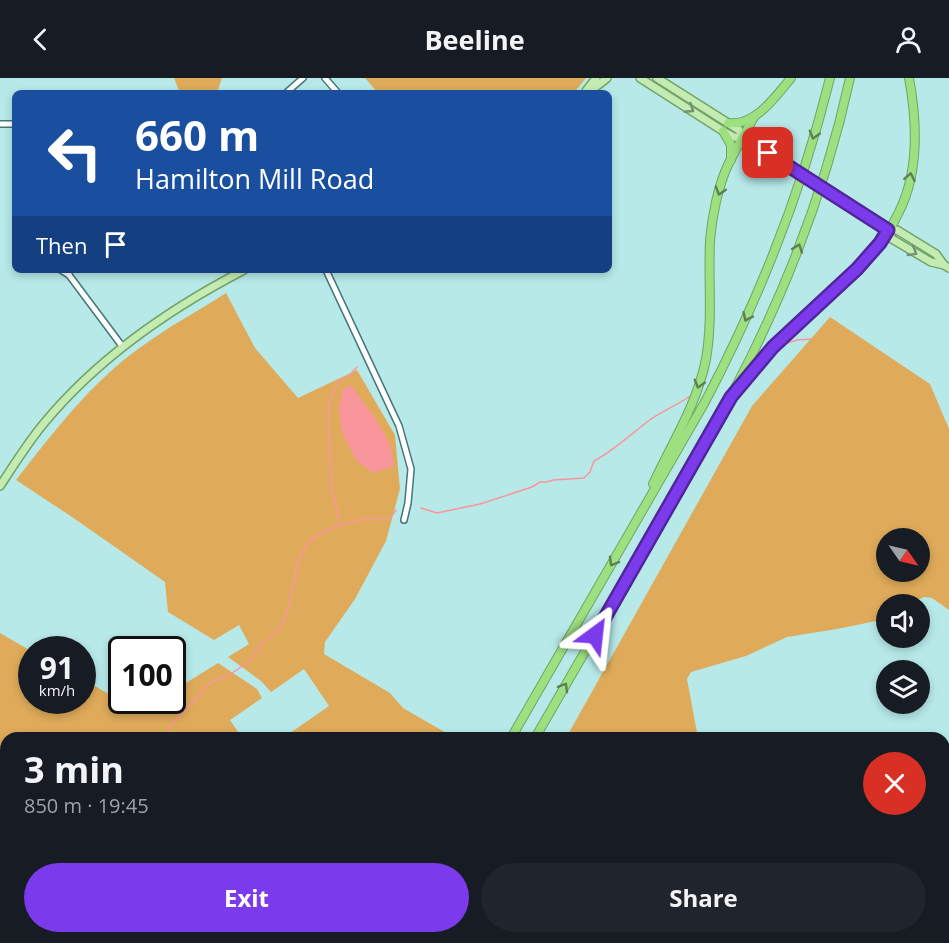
<!DOCTYPE html>
<meta charset="utf-8">
<style>
body{margin:0;font-family:"Open Sans",sans-serif;background:#20242c;color:#f1f3f6;height:100vh;display:flex;flex-direction:column;font-size:22px;white-space:nowrap}
*{box-sizing:border-box;margin:0}
p{font-size:20px;color:#9ea1a6}
.icon{flex:none;width:33px;height:33px;fill:none;stroke:currentColor;stroke-width:2;stroke-linecap:round;stroke-linejoin:round}
.map{position:relative;flex:1;overflow:hidden}
.sheet{position:absolute;left:0px;top:654px;width:950px;height:212px;display:flex;flex-direction:column;background:#171b24;border-radius:18px 18px 0 0;box-shadow:0 3px 9px #0003}
.sheet>*{flex:none}
.guide{position:absolute;left:12px;top:12px;width:600px;height:183px;border-radius:9px;box-shadow:0 3px 9px #0003;background:#1a4fa0;color:#fff;overflow:hidden}
.needle{width:39px;rotate:124deg}
.controls{position:absolute;left:876px;top:450px;display:grid;gap:12px}
.controls a{display:grid;place-items:center;width:54px;height:54px;border-radius:50%;background:#171b24;box-shadow:0 3px 9px #0003;font-size:30px}
.speed{position:absolute;left:18px;top:558px;display:flex;gap:12px;font-size:30px;font-weight:700;text-align:center}
.speed>*{display:grid;place-content:center;width:78px;height:78px;border-radius:50%;background:#171b24;box-shadow:0 3px 9px #0003;line-height:1}
.speed small{font-size:15px;font-weight:400}
.speed .limit{border:3px solid #111;border-radius:9px;background:#fff;color:#111}
.pin{position:absolute;display:grid;place-items:center;width:51px;height:51px;color:#fff;margin:-26px;border-radius:12px;box-shadow:0 3px 9px #0006}
.me{position:absolute;width:66px;margin:-33px;rotate:30deg;stroke-linejoin:round;filter:drop-shadow(0 0 4px #0008)}
.turn{display:flex;align-items:center;gap:21px;height:126px;padding:0 24px;font-size:27px}
.turn .icon{width:78px;height:78px;stroke-width:2.5}
.turn b{display:block;font-size:42px;line-height:51px}
.then{display:flex;align-items:center;height:57px;padding:0 24px;background:#0003;gap:12px;font-size:22px}
.round{display:grid;place-items:center;flex:none;width:63px;height:63px;border-radius:32px;background:#20242c}
.overview{display:flex;align-items:center;justify-content:space-between;height:102px;padding:0 24px}
h1{font-size:36px;font-weight:700;line-height:45px}
.primary-button{display:flex;gap:12px;margin-top:auto;padding:12px 24px}
.primary-button a{flex:1;height:69px;border-radius:36px;background:#7c3aed;color:#fff;font-size:24px;font-weight:700;line-height:69px;text-align:center}
.primary-button a+a{background:#20242c;color:#f1f3f6}
header{display:flex;justify-content:space-between;align-items:center;height:78px;padding:0 24px;background:#171b24;font-size:27px;font-weight:700}
.map>svg:first-child{display:block}
.green{fill:#dfab5a;fill-rule:evenodd}
.water{fill:#f9969c}
.lines{fill:none;stroke-linecap:round;stroke-linejoin:round}
.stream{stroke:#f9969c;stroke-width:1.5}
.minor-casing{stroke:#477677;stroke-width:8}
.major-casing{stroke:#71a465;stroke-width:10}
.highway-casing{stroke:#71a465;stroke-width:10}
.minor{stroke:#fff;stroke-width:5}
.major{stroke:#c4ecb2;stroke-width:7}
.highway{stroke:#9de07f;stroke-width:8}
.major-bridge-casing{stroke:#71a465;stroke-width:10;stroke-linecap:butt}
.major-bridge{stroke:#c4ecb2;stroke-width:7}
.oneway{stroke:#729074}
.oneway2{stroke:#588156}
.route-casing{stroke:#51269a;stroke-width:15}
.route{stroke:#7c3aed;stroke-width:10}
</style>
<header><svg class="icon" aria-label="back" viewBox="0 0 24 24"><path d="M15 5l-7 7 7 7"/></svg>Beeline<svg class="icon" aria-label="person" viewBox="0 0 24 24"><circle cx="12" cy="8" r="4"/><path d="M4 21q1-7 8-7t8 7"/></svg></header>
<div class="map">
<svg width="949" height="865" viewBox="0 0 949 865">
<rect width="100%" height="100%" fill="#b7e9e9"/>
<!-- green -->
<g class="green">
<polygon points="174,0 222,0 217,15 180,15"/>
<polygon points="365,0 586,0 574,15 378,15"/>
<path d="M226,215L255,270L298,320L357,292L395,357L400,411L386,463L355,521L325,564L324,576L390,615L403,630L455,660H283L329,628L304,591L271,614L261,603L228,579L249,566L239,547L214,562L168,534L165,504L75,441L16,402C53,355 91,304 141,269C168,249 198,233 226,215Z"/>
<path d="M830,239L930,306L949,351V532L932,520L924,519L908,526H886V541L837,551L787,559L746,578L691,594L687,601L698,660H566L752,328ZM886,460H920V494H886Z"/>
<polygon points="0,555 31,573 32,622 82,622 83,601 141,635 159,623 172,622 173,613 218,585 257,611 262,620 230,642 242,660 6,660 6,860 367,860 364,865 0,865"/>
<polygon points="723,860 941,860 943,865 708,865 717,863"/>
</g>
<!-- water -->
<polygon class="water" points="351,307 379,346 391,369 394,388 373,395 356,382 342,354 339,330 343,311"/>
<g class="lines">
<!-- stream -->
<g class="stream">
<polyline points="787,265 797,262 811,261"/>
<path d="M421,430L437,435L480,426L532,409L540,404H546L554,402L584,400L590,394L594,383C615,372 632,355 651,341C665,332 679,326 692,317"/>
<polyline points="340,446 332,413 328,341 329,325 339,302 348,299 357,289"/>
<polyline points="162,660 177,640 211,604 229,597 250,583 261,566 282,548 290,525 296,492 302,474 311,462 325,453 341,447 366,441 390,440 396,432"/>
<polyline points="96,865 100,860"/>
<polyline points="690,865 711,860"/>
</g>
<defs>
<g id="minor">
<polyline points="325,0 338,15"/>
<polyline points="286,15 303,0"/>
<polyline points="0,46 15,46"/>
<polyline points="61,192 69,197 68,192"/>
<polyline points="326,192 399,348 411,391 408,425 404,442"/>
<polyline points="69,197 122,268"/>
<polyline points="944,709 949,700"/>
<polyline points="944,836 949,850"/>
</g>
<g id="major">
<polyline points="640,0 723,53 734,59 743,60 783,84"/>
<polyline points="657,0 739,52 743,60"/>
<polyline points="586,13 596,0"/>
<polyline points="588,15 607,0"/>
<polyline points="838,119 888,152 892,161 931,184 944,187"/>
<polyline points="888,152 897,152 936,176 944,187 949,190"/>
<path d="M0,408C14,387 28,364 45,344C99,279 169,231 244,192"/>
</g>
<g id="highway">
<path d="M728,45C755,49 776,18 791,0"/>
<polyline points="723,53 731,67 731,82"/>
<path d="M740,308C760,284 781,260 805,238C839,208 879,177 899,134C919,94 917,43 909,0"/>
<path d="M653,406C672,365 697,327 706,281C713,241 708,202 710,162C712,139 718,108 728,87C736,71 745,55 754,39"/>
<path d="M511,660L705,324C759,221 802,113 830,0"/>
<path d="M535,660C574,592 614,524 653,456C679,410 707,365 731,318C784,218 826,110 850,0"/>
<polyline points="393,865 396,860"/>
<polyline points="417,865 420,860"/>
</g>
</defs>
<!-- minor casing -->
<use href="#minor" class="minor-casing"/>
<!-- major casing -->
<use href="#major" class="major-casing"/>
<!-- highway casing -->
<use href="#highway" class="highway-casing"/>
<!-- minor -->
<use href="#minor" class="minor"/>
<!-- major -->
<use href="#major" class="major"/>
<!-- highway -->
<use href="#highway" class="highway"/>
<defs>
<polyline id="major-bridge" points="783,84 838,119"/>
</defs>
<!-- major-bridge casing -->
<use href="#major-bridge" class="major-bridge-casing"/>
<!-- major-bridge -->
<use href="#major-bridge" class="major-bridge"/>
</g>
<!-- one-way arrows -->
<defs><path id="oneway-chevron" d="M-2-3.5L2.5 0L-2 3.5" fill="none" stroke-width="1.6" stroke-linecap="round" stroke-linejoin="round" transform="scale(1.5)"/></defs>
<g class="oneway">
<use href="#oneway-chevron" transform="translate(690 31) rotate(33)"/>
<use href="#oneway-chevron" transform="translate(913 174) rotate(31)"/>
</g>
<g class="oneway2">
<use href="#oneway-chevron" transform="translate(814 57) rotate(106)"/>
<use href="#oneway-chevron" transform="translate(910 99) rotate(-79)"/>
<use href="#oneway-chevron" transform="translate(720 113) rotate(107)"/>
<use href="#oneway-chevron" transform="translate(798 170) rotate(-70)"/>
<use href="#oneway-chevron" transform="translate(747 239) rotate(115)"/>
<use href="#oneway-chevron" transform="translate(699 306) rotate(106)"/>
<use href="#oneway-chevron" transform="translate(613 484) rotate(120)"/>
<use href="#oneway-chevron" transform="translate(564 609) rotate(-60)"/>
</g>
<g class="lines">
<defs>
<polyline id="route" points="595,557 731,319 773,269 857,191 880,165 888,152 768,75"/>
</defs>
<!-- route casing -->
<use href="#route" class="route-casing"/>
<!-- route -->
<use href="#route" class="route"/>
</g>
</svg>
<div class="controls">
<a><svg class="needle" viewBox="-14 -14 28 28"><path d="M0-13l5 13h-10z" fill="#e53935"/><path d="M0 13l5-13h-10z" fill="#9ea1a6"/></svg></a>
<a><svg class="icon" aria-label="sound" viewBox="0 0 24 24"><path d="M4 9h4l5-4v14l-5-4H4zM17 9q2 3 0 6"/></svg></a>
<a><svg class="icon" aria-label="layers" viewBox="0 0 24 24"><path d="M12 4l9 5-9 5-9-5zM3 14l9 5 9-5"/></svg></a>
</div>
<div class="speed"><div>91<small>km/h</small></div><div class="limit">100</div></div>
<div class="pin" style="left:768px;top:75px;background:#d93025"><svg class="icon" aria-label="arrive" viewBox="0 0 24 24"><path d="M6 21V4h12l-3 4 3 4H6"/></svg></div>
<svg class="me" style="left:595px;top:557px" viewBox="-20 -20 40 40"><path d="M0-17L14 15 0 8-14 15z" fill="#7c3aed" stroke="#fff" stroke-width="4"/></svg>
<div class="guide">
<div class="turn"><svg class="icon" aria-label="left" viewBox="0 0 24 24"><path d="M17 20v-9H6M10 6l-5 5 5 5"/></svg><div><b>660 m</b>Hamilton Mill Road</div></div>
<div class="then">Then<svg class="icon" aria-label="arrive" viewBox="0 0 24 24"><path d="M6 21V4h12l-3 4 3 4H6"/></svg></div>
</div>
<section class="sheet">
<div class="overview"><div><h1>3 min</h1><p>850 m · 19:45</p></div><a class="round" style="background:#d93025;color:#fff"><svg class="icon" aria-label="close" viewBox="0 0 24 24"><path d="M6 6l12 12M18 6L6 18"/></svg></a></div>
<div class="primary-button"><a>Exit</a><a>Share</a></div>
</section>
</div>
